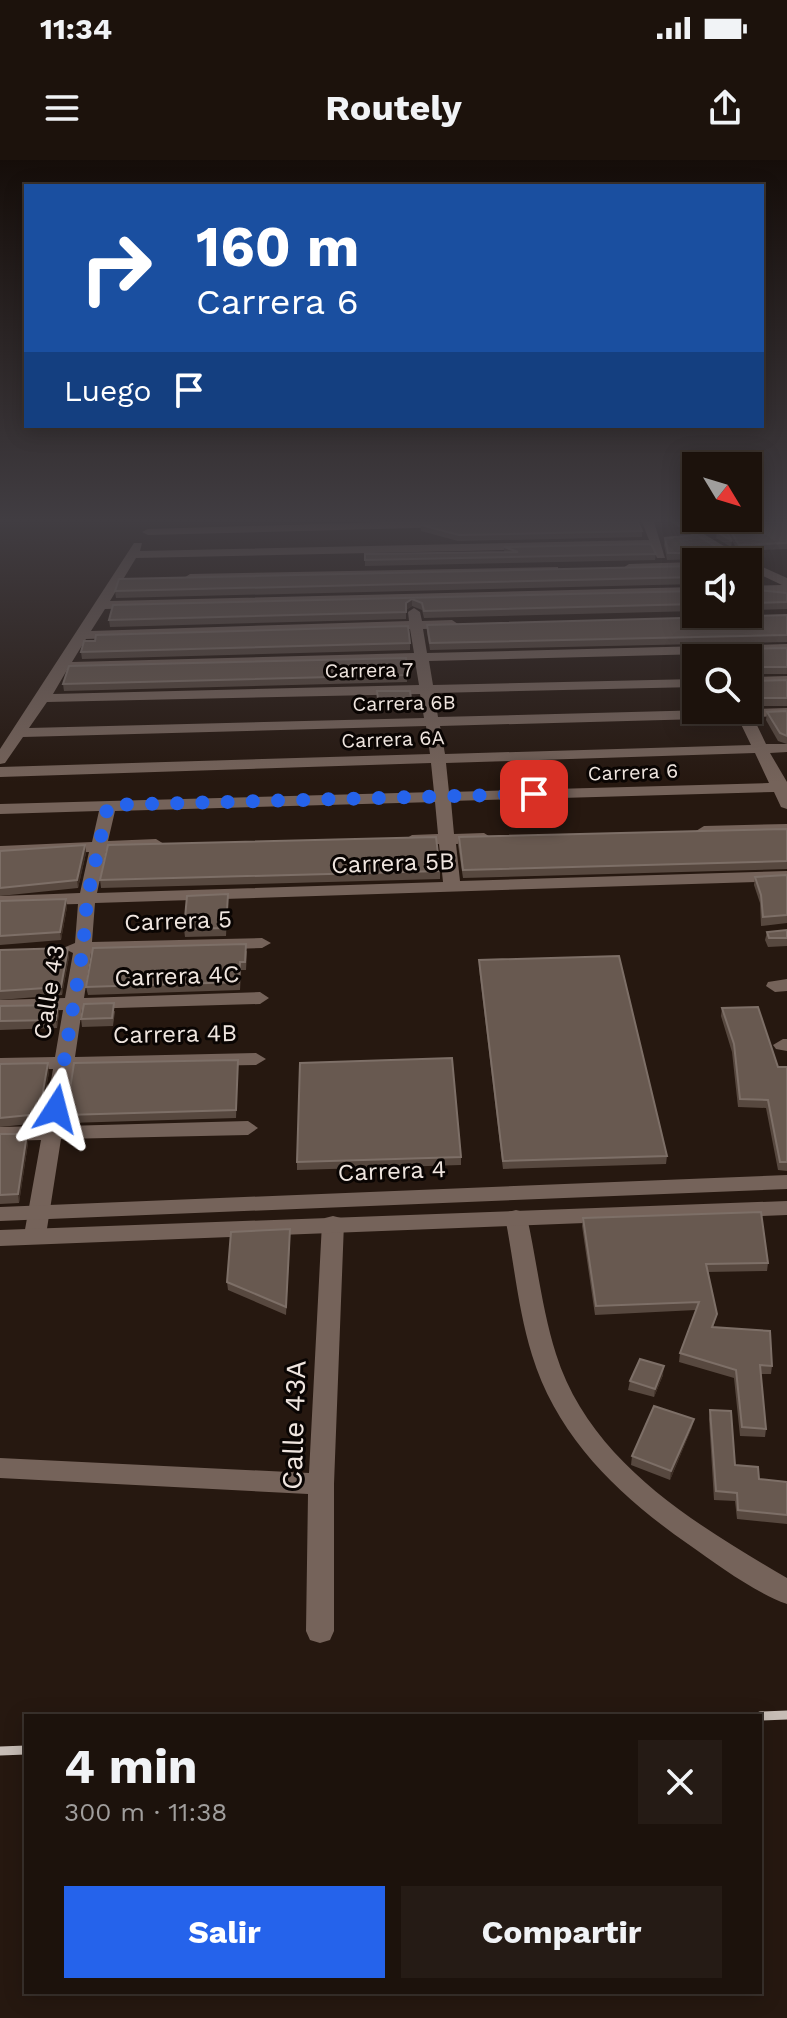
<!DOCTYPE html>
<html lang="es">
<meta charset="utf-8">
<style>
body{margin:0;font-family:"Work Sans",sans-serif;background:#251b15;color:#f1f3f6;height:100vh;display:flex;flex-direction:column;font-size:30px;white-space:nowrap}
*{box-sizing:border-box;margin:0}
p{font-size:26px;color:#a09e9d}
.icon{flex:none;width:44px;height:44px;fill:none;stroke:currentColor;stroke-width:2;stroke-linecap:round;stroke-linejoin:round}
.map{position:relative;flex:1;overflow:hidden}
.details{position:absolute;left:24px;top:1554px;width:738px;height:280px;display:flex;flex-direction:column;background:#1c120c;border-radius:0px;box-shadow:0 4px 20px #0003,0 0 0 2px #3a322d}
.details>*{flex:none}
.banner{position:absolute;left:24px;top:24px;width:740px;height:244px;border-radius:0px;box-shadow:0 4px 20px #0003,0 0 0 2px #3a322d;background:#1a4fa0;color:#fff;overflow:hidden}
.needle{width:52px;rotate:128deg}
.buttons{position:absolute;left:682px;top:292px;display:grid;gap:16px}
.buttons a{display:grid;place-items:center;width:80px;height:80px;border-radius:0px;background:#1c120c;box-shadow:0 4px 20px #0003,0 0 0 2px #3a322d;font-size:40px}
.pin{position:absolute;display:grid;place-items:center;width:68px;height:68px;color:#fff;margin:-34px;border-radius:16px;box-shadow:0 4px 12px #0006}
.me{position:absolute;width:88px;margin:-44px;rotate:9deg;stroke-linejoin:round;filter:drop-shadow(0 0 6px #0008)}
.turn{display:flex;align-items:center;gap:28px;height:168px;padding:0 40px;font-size:36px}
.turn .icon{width:104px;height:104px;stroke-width:2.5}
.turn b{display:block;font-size:56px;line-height:68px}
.then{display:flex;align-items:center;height:76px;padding:0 40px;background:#0003;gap:16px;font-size:30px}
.round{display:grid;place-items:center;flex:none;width:84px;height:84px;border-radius:0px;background:#251b15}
.headline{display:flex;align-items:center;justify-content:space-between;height:136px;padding:0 40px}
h1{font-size:48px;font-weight:700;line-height:60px}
.cta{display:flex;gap:16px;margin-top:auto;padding:16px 40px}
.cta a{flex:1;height:92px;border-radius:0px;background:#2563eb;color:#fff;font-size:32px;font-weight:700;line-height:92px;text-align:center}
.cta a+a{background:#251b15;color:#f1f3f6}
.status{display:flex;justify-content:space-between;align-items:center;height:56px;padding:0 40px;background:#1c120c;direction:ltr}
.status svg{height:22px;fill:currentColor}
header{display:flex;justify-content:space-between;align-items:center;height:104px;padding:0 40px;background:#1c120c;font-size:36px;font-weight:700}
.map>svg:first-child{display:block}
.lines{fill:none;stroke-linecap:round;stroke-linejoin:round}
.minor{fill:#75635a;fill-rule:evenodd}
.tertiary{fill:#75635a;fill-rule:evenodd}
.rail{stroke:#c7bdb6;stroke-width:9}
.wall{fill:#57483f}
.shaded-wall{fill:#3d2e25}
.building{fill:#685950;stroke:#7d6f67;stroke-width:2}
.route{stroke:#2563eb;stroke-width:14;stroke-dasharray:0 25.2}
.labels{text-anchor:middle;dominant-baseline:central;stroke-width:6;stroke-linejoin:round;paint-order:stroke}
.far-street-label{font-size:20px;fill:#efe5df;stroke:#0a0503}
.street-label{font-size:24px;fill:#efe5df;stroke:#0a0503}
.near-street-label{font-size:28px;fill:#efe5df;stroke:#0a0503}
</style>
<div class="status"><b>11:34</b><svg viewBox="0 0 49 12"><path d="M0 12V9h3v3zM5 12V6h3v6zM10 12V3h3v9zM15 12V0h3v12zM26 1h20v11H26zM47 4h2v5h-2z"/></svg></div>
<header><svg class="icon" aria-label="menu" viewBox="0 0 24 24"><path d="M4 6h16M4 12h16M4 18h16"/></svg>Routely<svg class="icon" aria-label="share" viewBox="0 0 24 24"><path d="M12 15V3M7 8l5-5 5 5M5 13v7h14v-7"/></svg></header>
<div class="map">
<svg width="787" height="1858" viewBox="0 0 787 1858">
<rect width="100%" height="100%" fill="#261810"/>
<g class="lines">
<!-- minor -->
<g class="minor">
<polygon points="387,362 535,362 530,365 148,375 142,372 148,369"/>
<path d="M642,362H654L665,398H657L652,387L136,398L110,441L696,427V435L105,449L91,471L409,461L408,452L414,448L420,452L422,461L452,460L458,464L452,468L423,469L427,493L787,484V492L429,501L433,525L696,519V527L434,533L438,557L787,548V556L753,557L766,584H787V592L770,593L787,622V649L781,647L774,632L451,641L454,674L484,673L492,678L484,683L456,684L460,721L787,711V721L95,743L92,782L262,778L271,783L262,788L91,793L84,838L260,832L269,838L260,844L82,849L75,897L256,893L266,899L256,905L73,908L64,966L248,961L258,968L248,975L61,979L46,1075L43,1080H27L24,1075L41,980L0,981V967L43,966L53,909L0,910V898L55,897L63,850L0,852V840L65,838L73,793L63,788L75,783L78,744L0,746V736L80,733L89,692L0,696V686L92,682L99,651L0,654V644L434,632L431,603L0,617V607L430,594L426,566L23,577L5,603L0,604V589L134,383H142L140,391L649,380ZM410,469L414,493L72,502L86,479ZM415,501L419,525L53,534L67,510ZM420,534L424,558L29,568L47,542ZM738,558L751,585L445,594L440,566ZM755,593L769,623L449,632L446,603ZM435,642L438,674L412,675L404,680L412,685L439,684L443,722L97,733L106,691L156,689L164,684L156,679L108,681L115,651Z"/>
<polygon points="671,362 719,362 692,367 749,401 787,418 787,433 748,434 748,426 782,425 748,409 748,402 735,402"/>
<polygon points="696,402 696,410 629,412 623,408 629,404"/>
<polygon points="558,407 558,413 554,414 190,422 184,418 190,414"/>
<polygon points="787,516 787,524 748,525 748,517"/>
<polygon points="787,664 787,674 704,676 696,671 704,666"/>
<polygon points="787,819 787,831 775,832 766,826 768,822"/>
<polygon points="783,879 787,879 787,891 776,889 773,885"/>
<path d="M516,1050L524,1052L527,1057C537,1102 542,1150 556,1194C590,1302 695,1364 787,1418V1444C752,1431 718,1405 688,1384C619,1336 557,1277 532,1195C518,1150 514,1102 505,1057L508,1052Z"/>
<polygon points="333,1056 341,1058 344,1063 334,1324 334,1471 330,1480 320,1483 310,1480 306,1471 308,1334 0,1318 0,1298 309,1313 322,1063 325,1058"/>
</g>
<!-- tertiary -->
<g class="tertiary">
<polygon points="787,1015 787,1029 0,1061 0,1047"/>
<polygon points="787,1041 787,1055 0,1086 0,1070"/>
</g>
<!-- rail -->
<g class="rail">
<polyline points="760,1556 787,1555"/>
<polyline points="0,1591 26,1590"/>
</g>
</g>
<!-- wall -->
<g class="wall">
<polygon points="721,362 787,362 787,389 738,391"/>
<polygon points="421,365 642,371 642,377 458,381 421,371"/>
<polygon points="717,372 732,381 731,387 716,378"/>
<polygon points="665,378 734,398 667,400 664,385"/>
<polygon points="504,387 656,394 655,400 365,406 365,394 504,392"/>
<polygon points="696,406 696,424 116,438 115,431"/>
<polygon points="748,429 787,433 787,449 748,450"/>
<polygon points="696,431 696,451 424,458 422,450 412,446 406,450 406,459 110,467 109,460 113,445"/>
<polygon points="787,455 787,482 430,490 427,472 427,465"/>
<polygon points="95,481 410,483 410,490 82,499 81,492"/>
<polygon points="787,488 787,514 748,514 748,498 726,498 725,497 726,489"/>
<polygon points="406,498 407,522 64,531 63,524"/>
<polygon points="787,520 787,546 758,546 748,528 749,521"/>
<polygon points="377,531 411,538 411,544 378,545"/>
<polygon points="787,551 787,584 778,581 766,560 767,552"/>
<polygon points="787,669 787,709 463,718 458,685 459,677"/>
<polygon points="85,685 86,693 78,728 0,736 0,691"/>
<polygon points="440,711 440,719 101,728 100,720"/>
<polygon points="787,715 787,763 761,766 760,743 754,725 755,717"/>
<polygon points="228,734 226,776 185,777 184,769"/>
<polygon points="66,739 67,747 61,780 0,785 0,741"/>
<polygon points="787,770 787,786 768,787 765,780 767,772"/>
<polygon points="0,790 69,796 62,835 0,840"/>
<polygon points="247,791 246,810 241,810 240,830 88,835 86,827"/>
<polygon points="479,800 667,996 666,1004 503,1009 479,808"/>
<polygon points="0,846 59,853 57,868 0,870"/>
<polygon points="722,848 778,907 787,907 787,1011 778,1010 766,948 738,947 732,892 721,856"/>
<polygon points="115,851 113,866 82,867 81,859"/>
<polygon points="238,900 236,958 68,963 66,955"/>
<polygon points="0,904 49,912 40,963 0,967"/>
<polygon points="0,974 28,983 19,1043 0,1044"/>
<polygon points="461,997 461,1005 297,1010 297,1002"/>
<polygon points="583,1058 768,1103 767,1111 707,1112 717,1154 713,1168 772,1206 771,1214 761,1214 766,1269 765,1277 740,1276 734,1218 679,1202 680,1193 696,1150 595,1155 582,1066"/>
<polygon points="290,1078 286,1155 228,1130 227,1122"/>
<polygon points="663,1215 654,1237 628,1230 630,1221"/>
<polygon points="710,1250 735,1305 759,1319 787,1322 787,1364 737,1359 735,1341 714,1340 709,1259"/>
<polygon points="692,1267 670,1320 631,1305 632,1296"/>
</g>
<!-- shaded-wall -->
<g class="shaded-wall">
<polygon points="756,416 755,423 748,424 748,417"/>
<polygon points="412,439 412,446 406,450 406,459 406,443"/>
<polygon points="85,685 86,693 78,728 77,720"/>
<polygon points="66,739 67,747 61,780 60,772"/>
<polygon points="68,788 69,796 62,835 61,827"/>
<polygon points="58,845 59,853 57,868 56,860"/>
<polygon points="48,903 49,912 40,963 39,954"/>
<polygon points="27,974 28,983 19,1043 18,1034"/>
<polygon points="664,1206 663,1215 654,1237 655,1229"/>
<polygon points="694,1259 692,1267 670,1320 671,1311"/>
</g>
<!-- building -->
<g class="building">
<polygon points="524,362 638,362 642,371 459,375 421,365"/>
<polygon points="725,362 787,362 787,383 739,385"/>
<polygon points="725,370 732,381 717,372"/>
<polygon points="697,375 734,398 744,398 747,402 698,402 699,393 668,393 665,378"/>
<polygon points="651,384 656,394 365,400 365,394 518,392 504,387"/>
<polygon points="748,404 756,416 748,417"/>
<polygon points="696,406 696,417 115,431 119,419"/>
<polygon points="748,429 787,433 787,442 748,443"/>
<polygon points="696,431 696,444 424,451 422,443 412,439 406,443 406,452 109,460 113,445"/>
<polygon points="787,455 787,475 430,483 427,465"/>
<polygon points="408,466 410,483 81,492 84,481 95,481 96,475"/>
<polygon points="787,488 787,507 749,507 748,510 748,498 732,498 726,489"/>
<polygon points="406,498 407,515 63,524 69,506"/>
<polygon points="787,520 787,538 759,538 749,521"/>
<polygon points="377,531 410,531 411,538 378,539"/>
<polygon points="787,551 787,576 780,573 767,552"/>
<polygon points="787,669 787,701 463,710 459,677"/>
<polygon points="436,677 440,711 100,720 108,685"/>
<polygon points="85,685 77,720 0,728 0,691"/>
<polygon points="787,715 787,755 763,757 761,735 755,717"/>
<polygon points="228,734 226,768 184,769 187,736"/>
<polygon points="66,739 60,772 0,776 0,741"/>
<polygon points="787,770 787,778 769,778 767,772"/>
<polygon points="246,784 245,802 240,802 239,822 86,827 93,788"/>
<polygon points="68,788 61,827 0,831 0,790"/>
<polygon points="619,796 667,996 503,1001 479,800"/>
<polygon points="114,843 112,858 81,859 84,844"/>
<polygon points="58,845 56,860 0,861 0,846"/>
<polygon points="758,847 778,907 787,907 787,1002 780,1002 768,940 740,939 734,884 722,848"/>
<polygon points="452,898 461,997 297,1002 300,903"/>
<polygon points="238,900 236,950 66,955 74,903"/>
<polygon points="48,903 39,954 0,958 0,904"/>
<polygon points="0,974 27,974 18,1034 0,1035"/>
<polygon points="761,1052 768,1103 706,1104 717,1154 712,1167 770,1171 772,1206 760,1205 766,1269 742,1267 736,1210 680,1193 699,1142 596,1146 583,1058"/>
<polygon points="290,1069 286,1147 227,1122 231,1072"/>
<polygon points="640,1199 664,1206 655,1229 630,1221"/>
<polygon points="654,1246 694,1259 671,1311 632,1296"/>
<polygon points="710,1250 731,1251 735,1305 758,1307 759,1319 787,1322 787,1355 738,1350 737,1333 716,1331"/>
</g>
<!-- sky -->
<linearGradient id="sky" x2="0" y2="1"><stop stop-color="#150d09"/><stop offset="0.58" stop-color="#413d42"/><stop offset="1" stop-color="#413d42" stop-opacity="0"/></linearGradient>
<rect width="787" height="622" fill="url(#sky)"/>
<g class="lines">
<!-- route -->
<polyline class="route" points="56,949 83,788 87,739 108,645 534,634"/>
</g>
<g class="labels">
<!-- far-street labels -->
<g class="far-street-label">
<text transform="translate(369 510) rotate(-1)">Carrera 7</text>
<text transform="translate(404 543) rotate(-1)">Carrera 6B</text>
<text transform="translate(393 579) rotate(-2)">Carrera 6A</text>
<text transform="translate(633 612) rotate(-2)">Carrera 6</text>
</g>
<!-- street labels -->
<g class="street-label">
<text transform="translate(393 703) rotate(-2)">Carrera 5B</text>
<text transform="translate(178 761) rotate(-2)">Carrera 5</text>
<text transform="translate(177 816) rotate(-2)">Carrera 4C</text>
<text transform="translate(49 832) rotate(-81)">Calle 43</text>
<text transform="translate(175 874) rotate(-1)">Carrera 4B</text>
<text transform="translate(392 1011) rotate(-2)">Carrera 4</text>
</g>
<!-- near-street labels -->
<g class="near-street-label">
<text transform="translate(294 1265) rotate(-88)">Calle 43A</text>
</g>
</g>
</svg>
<div class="buttons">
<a><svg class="needle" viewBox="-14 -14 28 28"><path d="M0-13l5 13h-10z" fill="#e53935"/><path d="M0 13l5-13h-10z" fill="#a09e9d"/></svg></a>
<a><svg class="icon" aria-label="sound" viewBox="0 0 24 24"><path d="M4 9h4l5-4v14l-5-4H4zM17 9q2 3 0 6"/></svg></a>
<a><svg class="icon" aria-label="search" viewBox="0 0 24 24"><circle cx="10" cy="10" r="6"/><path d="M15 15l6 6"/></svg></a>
</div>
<div class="pin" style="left:534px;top:634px;background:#d93025"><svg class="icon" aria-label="arrive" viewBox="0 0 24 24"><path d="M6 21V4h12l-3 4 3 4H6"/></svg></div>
<svg class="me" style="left:56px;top:949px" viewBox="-20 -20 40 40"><path d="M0-17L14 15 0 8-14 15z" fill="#2563eb" stroke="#fff" stroke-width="4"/></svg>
<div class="banner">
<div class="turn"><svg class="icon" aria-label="right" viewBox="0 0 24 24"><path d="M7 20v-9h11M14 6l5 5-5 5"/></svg><div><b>160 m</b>Carrera 6</div></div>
<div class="then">Luego<svg class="icon" aria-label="arrive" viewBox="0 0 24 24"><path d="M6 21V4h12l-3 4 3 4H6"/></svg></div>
</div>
<section class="details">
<div class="headline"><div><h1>4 min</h1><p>300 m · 11:38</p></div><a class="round"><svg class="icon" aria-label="close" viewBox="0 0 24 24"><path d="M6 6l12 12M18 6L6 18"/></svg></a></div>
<div class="cta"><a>Salir</a><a>Compartir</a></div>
</section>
</div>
